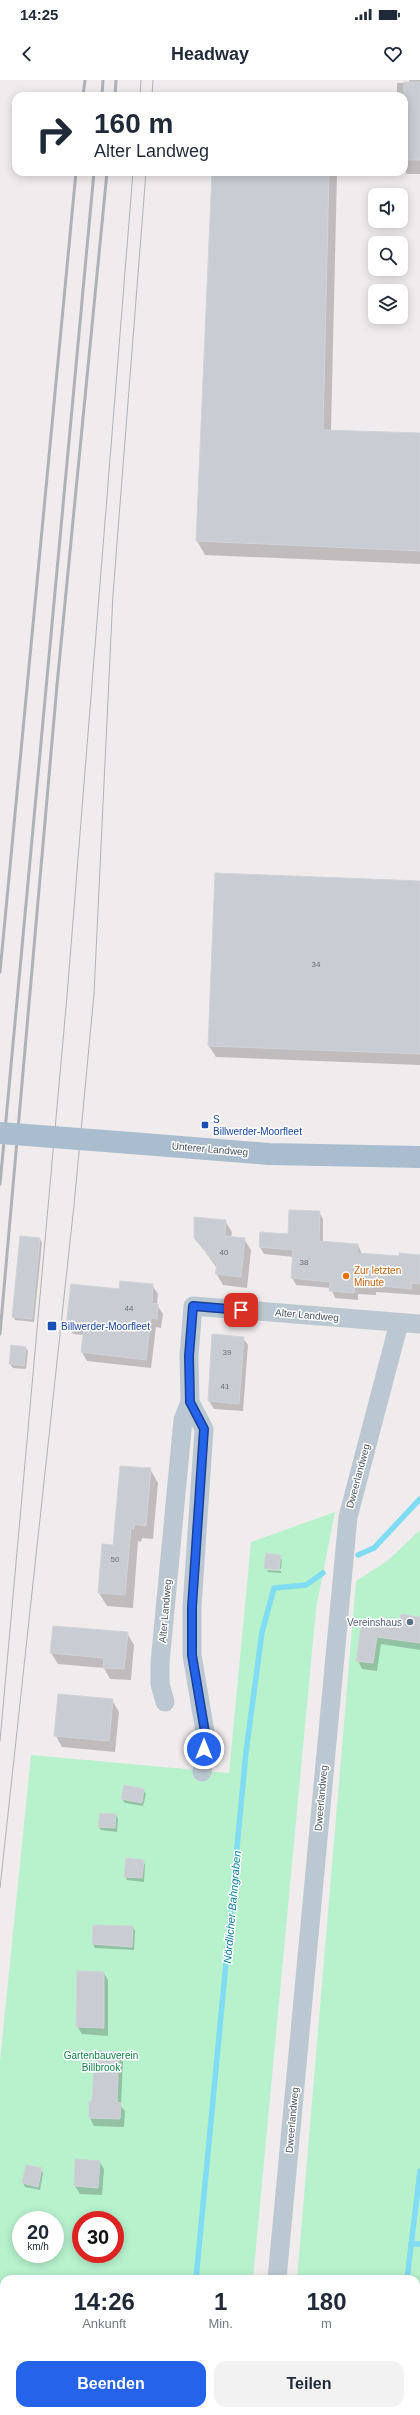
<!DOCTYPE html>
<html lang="de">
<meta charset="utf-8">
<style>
body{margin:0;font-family:Arial,sans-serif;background:#f2f2f3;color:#1f2937;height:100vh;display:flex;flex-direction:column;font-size:15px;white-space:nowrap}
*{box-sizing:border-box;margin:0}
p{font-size:13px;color:#747a83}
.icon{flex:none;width:22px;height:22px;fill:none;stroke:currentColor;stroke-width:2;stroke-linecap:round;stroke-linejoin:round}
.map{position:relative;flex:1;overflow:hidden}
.panel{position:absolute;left:0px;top:2195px;width:420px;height:140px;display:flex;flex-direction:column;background:#fff;border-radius:12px 12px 0 0;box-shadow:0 2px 10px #0003}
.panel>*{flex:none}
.banner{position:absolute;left:12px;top:12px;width:396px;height:84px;border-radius:12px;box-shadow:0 2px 10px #0003;background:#fff;color:#1f2937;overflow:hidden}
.fabs{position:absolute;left:368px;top:108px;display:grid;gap:8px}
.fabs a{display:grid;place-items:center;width:40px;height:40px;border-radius:8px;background:#fff;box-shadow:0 2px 10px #0003;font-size:20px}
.speed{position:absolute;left:12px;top:2131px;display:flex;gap:8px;font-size:20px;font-weight:700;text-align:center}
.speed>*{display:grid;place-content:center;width:52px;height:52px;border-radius:50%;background:#fff;box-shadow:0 2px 10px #0003;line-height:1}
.speed small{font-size:10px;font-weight:400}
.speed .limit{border:6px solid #d22;background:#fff;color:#111}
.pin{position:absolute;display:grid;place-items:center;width:34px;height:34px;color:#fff;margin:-17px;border-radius:8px;box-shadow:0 2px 6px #0006}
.me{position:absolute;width:44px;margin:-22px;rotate:0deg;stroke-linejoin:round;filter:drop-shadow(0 0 3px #0008)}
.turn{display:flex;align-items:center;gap:14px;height:84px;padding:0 16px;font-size:18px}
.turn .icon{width:52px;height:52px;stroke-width:2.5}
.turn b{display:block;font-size:28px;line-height:34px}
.eta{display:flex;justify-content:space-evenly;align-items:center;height:68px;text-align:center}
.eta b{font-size:24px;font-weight:800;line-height:28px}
.cta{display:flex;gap:8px;margin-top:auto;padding:8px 16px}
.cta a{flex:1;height:46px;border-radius:12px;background:#2563eb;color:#fff;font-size:16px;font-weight:800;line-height:46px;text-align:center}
.cta a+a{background:#f2f2f3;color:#1f2937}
.status{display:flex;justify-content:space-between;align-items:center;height:28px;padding:0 20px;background:#fff;direction:ltr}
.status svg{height:11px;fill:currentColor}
header{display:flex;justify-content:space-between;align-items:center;height:52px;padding:0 16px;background:#fff;font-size:18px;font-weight:800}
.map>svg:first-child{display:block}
.green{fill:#b7f2cd;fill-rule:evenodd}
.shadow{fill:#0003}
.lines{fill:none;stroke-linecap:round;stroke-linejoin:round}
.stream{stroke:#80dcf2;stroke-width:5.5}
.building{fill:#c9ccd2;stroke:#d0d3d9}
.minor{stroke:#bcc8d1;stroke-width:19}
.major{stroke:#aabdce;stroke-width:22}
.tram{stroke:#aeb2b8;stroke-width:1}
.rail{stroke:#aeb2b8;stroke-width:3}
.major-bridge{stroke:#aabdce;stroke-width:22}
.route-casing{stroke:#184099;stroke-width:10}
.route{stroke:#2563eb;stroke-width:7}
.transit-dot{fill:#1a4fb4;stroke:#fff;stroke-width:1.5}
.food-dot{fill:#e8710a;stroke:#fff;stroke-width:1.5}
.service-dot{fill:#5c6f8a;stroke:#fff;stroke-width:1.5}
.labels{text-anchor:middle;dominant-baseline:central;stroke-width:3;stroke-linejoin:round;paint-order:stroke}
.number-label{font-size:8px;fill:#65707a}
.transit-label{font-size:10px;fill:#164399;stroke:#fff;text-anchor:start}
.street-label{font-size:10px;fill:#44515c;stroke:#fff}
.food-label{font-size:10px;fill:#c56008;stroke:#fff;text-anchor:start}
.service-label{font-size:10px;fill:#4e5e75;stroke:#fff;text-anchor:end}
.park-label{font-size:10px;fill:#108247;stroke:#fff}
.water-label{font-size:11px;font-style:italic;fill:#037c99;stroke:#fff}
</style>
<div class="status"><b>14:25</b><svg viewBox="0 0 49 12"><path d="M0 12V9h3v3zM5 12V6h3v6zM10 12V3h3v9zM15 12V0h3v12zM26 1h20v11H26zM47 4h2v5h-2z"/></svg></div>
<header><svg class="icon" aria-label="back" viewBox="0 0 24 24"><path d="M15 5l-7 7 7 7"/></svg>Headway<svg class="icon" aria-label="heart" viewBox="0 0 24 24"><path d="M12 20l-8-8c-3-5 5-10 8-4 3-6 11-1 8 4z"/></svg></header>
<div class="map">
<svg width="420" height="2335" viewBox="0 0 420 2335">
<rect width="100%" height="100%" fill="#f0eced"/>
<!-- green -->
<g class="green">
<path d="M335,1432L316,1529L253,2199H4V2331H241L240,2335H0V1981L31,1675L229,1693L251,1462ZM21,2140H55V2174H21ZM81,2140H115V2174H81Z"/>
<polygon points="420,1450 420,2335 285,2335 285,2331 416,2331 416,2199 297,2199 356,1501 386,1482"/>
</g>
<!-- shadow -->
<g class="shadow">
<polygon points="409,0 420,0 420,94 407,94 404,89 404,16 397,16 397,3 409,3"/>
<polygon points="213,92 337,92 331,351 420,354 420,484 205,475 197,461"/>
<polygon points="420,802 420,985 216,977 209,966"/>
<polygon points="319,1132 323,1139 323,1162 358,1165 362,1174 400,1177 420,1176 420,1215 376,1212 376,1215 358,1214 358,1220 335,1218 331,1208 296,1205 292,1197 294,1177 264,1174 260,1167 289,1156"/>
<polygon points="225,1141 232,1152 231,1158 244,1159 251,1170 247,1208 223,1205 216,1193 217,1188 195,1158"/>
<polygon points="40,1159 42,1163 34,1242 15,1240 13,1236"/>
<polygon points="152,1205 158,1214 157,1225 163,1234 161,1248 156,1247 151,1288 87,1281 82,1272 84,1255 73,1254 67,1245 120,1210"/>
<polygon points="243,1258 248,1265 243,1331 214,1329 209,1321"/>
<polygon points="26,1268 28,1271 26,1289 13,1288 10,1284"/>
<polygon points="150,1389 158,1403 153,1459 142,1458 141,1462 138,1461 133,1528 107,1526 99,1513 114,1466"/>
<polygon points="280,1476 282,1480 281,1489 266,1488 266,1490 281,1491 281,1493 268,1492 265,1488"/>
<polygon points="420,1538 420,1570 381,1564 377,1591 362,1589 358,1581 363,1540 400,1545"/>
<polygon points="127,1553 134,1565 131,1600 110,1599 104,1588 58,1584 51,1573"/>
<polygon points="112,1620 119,1632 115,1672 62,1667 56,1656"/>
<polygon points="143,1710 146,1714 143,1726 125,1723 122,1719"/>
<polygon points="116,1735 118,1739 117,1752 101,1750 99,1747"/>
<polygon points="143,1781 145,1785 144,1802 127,1800 125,1796"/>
<polygon points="94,1846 133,1847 135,1851 134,1870 95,1868 93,1864"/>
<polygon points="104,1893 108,1900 108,1956 82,1954 77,1946"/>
<polygon points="118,1973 123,1981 121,2026 125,2031 124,2047 94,2046 90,2038 93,2022"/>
<polygon points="76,2080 99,2081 104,2089 102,2115 80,2114 75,2106"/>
<polygon points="27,2086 41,2089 43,2093 40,2110 25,2107 23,2103"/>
<polygon points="56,2331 89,2331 88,2335 58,2335"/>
</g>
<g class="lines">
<!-- stream -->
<g class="stream">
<polyline points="358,1475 374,1468 420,1419"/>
<polyline points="411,2164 420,2164"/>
<polyline points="196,2199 246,1672 262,1552 274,1508 306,1505 323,1493"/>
<polyline points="407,2199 420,2091"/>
<polyline points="183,2335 184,2331"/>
<polyline points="392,2335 392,2331"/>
</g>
</g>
<!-- building -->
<g class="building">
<rect x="404" y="2" width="16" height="78"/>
<polygon points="212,92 329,92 323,350 420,353 420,471 196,461"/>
<polygon points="215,793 420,801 420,974 208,966"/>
<polygon points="289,1130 320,1131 319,1161 358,1164 357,1173 399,1176 399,1173 420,1175 420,1204 412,1203 411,1209 372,1205 372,1208 355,1207 354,1213 329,1211 330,1202 291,1198 293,1170 259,1167 260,1152 288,1154"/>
<polygon points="194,1137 226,1140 225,1156 245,1158 241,1197 215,1194 217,1185 194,1158"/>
<polygon points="20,1156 40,1158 32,1239 12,1237"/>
<polygon points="120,1201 153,1204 152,1223 158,1224 157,1239 151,1238 146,1280 81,1272 84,1247 66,1245 71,1204 119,1209"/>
<polygon points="212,1254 244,1257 239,1324 208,1321"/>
<polygon points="11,1265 26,1267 24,1286 9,1284"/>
<polygon points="120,1386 151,1388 146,1446 134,1444 134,1449 131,1448 125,1515 98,1513 102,1464 113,1465"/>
<polygon points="266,1473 281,1475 279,1490 264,1488"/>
<polygon points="401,1534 420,1537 420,1563 377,1557 373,1583 356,1581 362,1539 399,1544"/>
<polygon points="53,1546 128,1552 124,1589 103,1588 104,1578 50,1573"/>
<polygon points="58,1614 113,1619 109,1661 54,1656"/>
<polygon points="124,1705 144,1709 142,1723 121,1719"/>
<polygon points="100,1733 116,1734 115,1748 98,1747"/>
<polygon points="126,1778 144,1780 142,1798 124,1797"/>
<polygon points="93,1845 133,1846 132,1867 92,1864"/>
<polygon points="77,1891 104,1892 104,1948 76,1947"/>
<polygon points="95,1971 119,1972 117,2022 121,2023 120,2039 89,2038 89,2021 92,2021"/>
<polygon points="75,2079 100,2081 98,2108 74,2106"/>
<polygon points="26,2085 42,2088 38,2107 22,2103"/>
</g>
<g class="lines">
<!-- minor -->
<g class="minor">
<polyline points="165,1622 160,1604 160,1583 183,1340 190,1322"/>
<polyline points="202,1692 206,1658 192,1575 192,1527 204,1349 190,1322 189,1276 193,1226 420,1244"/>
<polyline points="277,2199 348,1437 399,1243"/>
<polyline points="265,2335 265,2331"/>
</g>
<!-- major -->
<polyline class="major" points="131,1063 269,1074 420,1077"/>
<!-- tram -->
<g class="tram">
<polyline points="140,16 141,0"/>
<polyline points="152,16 153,0"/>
<polyline points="0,1661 67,916 133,92"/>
<polyline points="0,1808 74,1125 94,914 113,514 146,92"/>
</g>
<!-- rail -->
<g class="rail">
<polyline points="83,16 85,0"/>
<polyline points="102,16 103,0"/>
<polyline points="115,16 116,0"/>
<polyline points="0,892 76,92"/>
<polyline points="0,1104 94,92"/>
<polyline points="0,1254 57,605 107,92"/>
</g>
<!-- major-bridge -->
<polyline class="major-bridge" points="0,1053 131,1063"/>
</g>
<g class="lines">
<defs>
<polyline id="route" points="204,1669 206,1658 192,1575 192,1527 204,1349 190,1322 189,1276 193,1226 241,1230"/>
</defs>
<!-- route casing -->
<use href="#route" class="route-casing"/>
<!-- route -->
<use href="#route" class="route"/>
</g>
<!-- markers -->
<g class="transit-dot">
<rect x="201" y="1041" width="8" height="8" rx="2"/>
<rect x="47" y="1241" width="10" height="10" rx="2"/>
</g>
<circle class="food-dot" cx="346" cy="1196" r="4"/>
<circle class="service-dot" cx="410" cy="1542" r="4"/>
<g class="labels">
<!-- number labels -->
<g class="number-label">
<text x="316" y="884">34</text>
<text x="224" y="1172">40</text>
<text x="304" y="1182">38</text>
<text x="129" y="1228">44</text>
<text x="227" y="1272">39</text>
<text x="225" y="1306">41</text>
<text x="115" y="1479">50</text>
</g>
<!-- transit labels -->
<g class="transit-label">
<text x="213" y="1039">S<tspan x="213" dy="12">Billwerder-Moorfleet</tspan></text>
<text x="61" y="1246">Billwerder-Moorfleet</text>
</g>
<!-- street labels -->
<g class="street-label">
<text transform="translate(210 1069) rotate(5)">Unterer Landweg</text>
<text transform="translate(307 1235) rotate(5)">Alter Landweg</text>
<text transform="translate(358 1396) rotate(-75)">Dweerlandweg</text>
<text transform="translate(165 1531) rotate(-85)">Alter Landweg</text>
<text transform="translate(321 1718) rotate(-85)">Dweerlandweg</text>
<text transform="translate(292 2040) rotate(-85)">Dweerlandweg</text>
</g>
<!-- food labels -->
<g class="food-label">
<text x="354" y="1190">Zur letzten<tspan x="354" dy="12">Minute</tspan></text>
</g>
<!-- service labels -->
<g class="service-label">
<text x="402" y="1542">Vereinshaus</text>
</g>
<!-- park labels -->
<g class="park-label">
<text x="101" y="1975">Gartenbauverein<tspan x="101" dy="12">Billbrook</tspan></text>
</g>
<!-- water labels -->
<g class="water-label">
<text transform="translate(232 1827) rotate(-85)">Nördlicher Bahngraben</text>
</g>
</g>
</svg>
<div class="fabs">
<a><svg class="icon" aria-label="sound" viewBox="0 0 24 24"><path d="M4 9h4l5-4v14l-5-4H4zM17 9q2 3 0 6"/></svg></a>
<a><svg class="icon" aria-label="search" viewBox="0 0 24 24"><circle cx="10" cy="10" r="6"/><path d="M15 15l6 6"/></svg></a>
<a><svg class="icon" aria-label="layers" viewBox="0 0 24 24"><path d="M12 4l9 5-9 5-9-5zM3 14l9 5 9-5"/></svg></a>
</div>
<div class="speed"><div>20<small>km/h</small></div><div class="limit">30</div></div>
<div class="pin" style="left:241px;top:1230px;background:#d93025"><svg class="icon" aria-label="arrive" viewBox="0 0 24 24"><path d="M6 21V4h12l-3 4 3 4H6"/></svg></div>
<svg class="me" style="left:204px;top:1669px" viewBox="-20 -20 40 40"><circle r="17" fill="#2563eb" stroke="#fff" stroke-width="3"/><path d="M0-11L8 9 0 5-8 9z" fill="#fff"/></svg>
<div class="banner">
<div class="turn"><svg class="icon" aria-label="right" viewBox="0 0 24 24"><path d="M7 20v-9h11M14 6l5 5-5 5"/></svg><div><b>160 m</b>Alter Landweg</div></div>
</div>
<section class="panel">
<div class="eta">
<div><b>14:26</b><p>Ankunft</p></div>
<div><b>1</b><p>Min.</p></div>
<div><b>180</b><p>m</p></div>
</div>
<div class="cta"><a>Beenden</a><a>Teilen</a></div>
</section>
</div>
